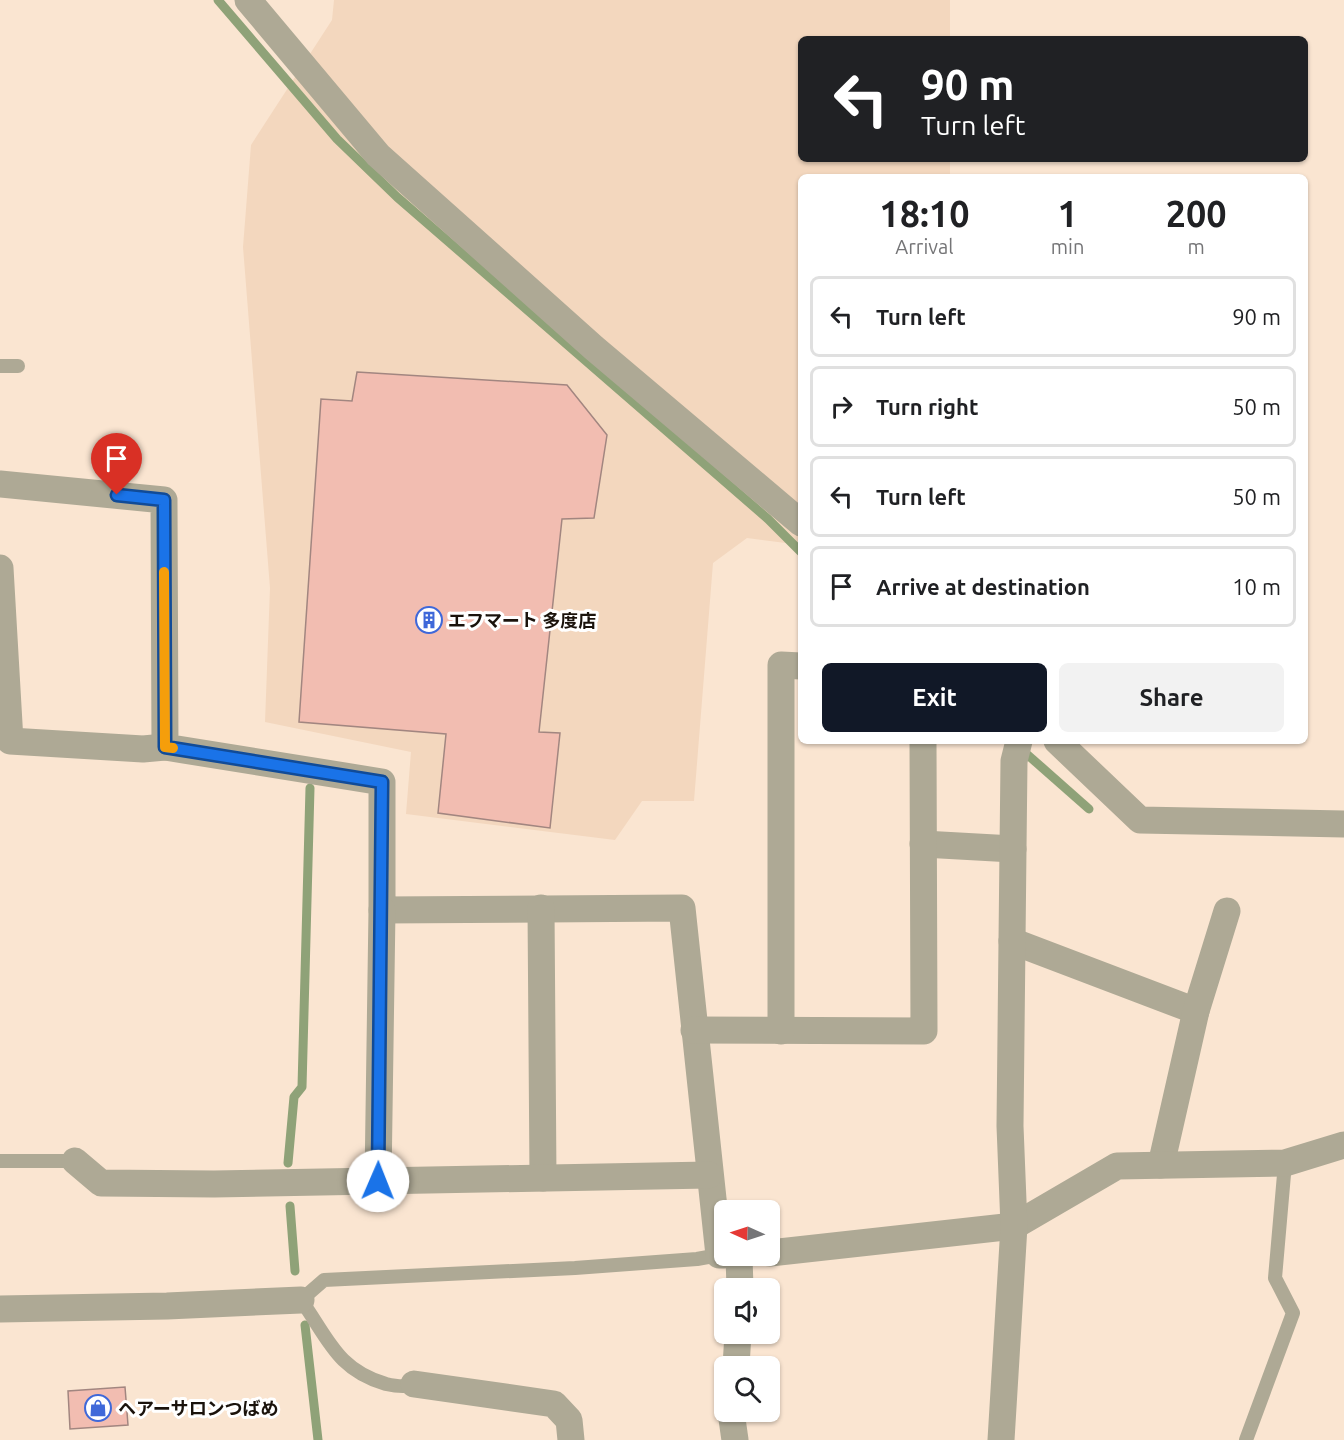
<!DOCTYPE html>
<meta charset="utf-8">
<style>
body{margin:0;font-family:Ubuntu,"Noto Sans JP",sans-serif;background:#f2f2f2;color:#202124;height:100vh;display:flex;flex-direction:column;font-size:22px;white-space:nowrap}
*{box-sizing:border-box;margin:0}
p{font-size:20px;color:#757577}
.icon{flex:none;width:33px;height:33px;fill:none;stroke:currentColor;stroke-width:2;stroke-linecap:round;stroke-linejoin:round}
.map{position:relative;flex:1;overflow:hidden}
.panel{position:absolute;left:798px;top:174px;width:510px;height:570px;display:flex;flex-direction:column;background:#fff;border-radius:9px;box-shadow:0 2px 4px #0004}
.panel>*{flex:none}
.hud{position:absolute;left:798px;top:36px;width:510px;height:126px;border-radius:9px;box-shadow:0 2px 4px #0004;background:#202124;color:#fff;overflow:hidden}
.needle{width:39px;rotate:273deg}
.controls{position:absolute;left:714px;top:1200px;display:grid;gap:12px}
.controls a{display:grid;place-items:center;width:66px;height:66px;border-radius:9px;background:#fff;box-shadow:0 2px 4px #0004;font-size:30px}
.pin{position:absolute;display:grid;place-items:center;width:51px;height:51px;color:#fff;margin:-62px -26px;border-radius:50% 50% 50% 0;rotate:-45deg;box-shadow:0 0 6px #0007}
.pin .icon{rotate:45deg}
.me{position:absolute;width:66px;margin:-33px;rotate:1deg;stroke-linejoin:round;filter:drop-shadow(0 0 4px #0008)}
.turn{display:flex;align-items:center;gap:21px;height:126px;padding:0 24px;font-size:27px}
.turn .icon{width:78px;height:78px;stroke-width:2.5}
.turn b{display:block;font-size:42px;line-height:51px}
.eta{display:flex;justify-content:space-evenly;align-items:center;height:102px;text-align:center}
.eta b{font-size:36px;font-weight:600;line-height:42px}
.primary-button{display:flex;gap:12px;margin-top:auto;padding:12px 24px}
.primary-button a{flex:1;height:69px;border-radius:9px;background:#111827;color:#fff;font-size:24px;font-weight:600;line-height:69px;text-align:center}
.primary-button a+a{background:#f2f2f2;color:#202124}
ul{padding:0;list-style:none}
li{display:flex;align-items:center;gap:18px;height:81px;margin:0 12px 9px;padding:0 12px;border:3px solid #e0e0e0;border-radius:9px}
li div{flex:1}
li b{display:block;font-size:22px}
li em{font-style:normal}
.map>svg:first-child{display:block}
.built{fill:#f3d7be}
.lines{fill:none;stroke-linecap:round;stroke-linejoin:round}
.stream{stroke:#8fa278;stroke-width:9}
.building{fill:#f2bdb1;stroke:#a28680;stroke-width:1.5}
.service{stroke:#aea995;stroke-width:14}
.minor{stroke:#aea995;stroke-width:27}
.route-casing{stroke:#114b97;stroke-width:15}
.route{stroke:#1a73e8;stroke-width:10}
.slow{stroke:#f59e0b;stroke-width:10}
.labels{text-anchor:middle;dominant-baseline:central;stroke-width:6;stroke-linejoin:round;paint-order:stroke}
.poi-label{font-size:18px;font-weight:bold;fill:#1a120b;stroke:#fff;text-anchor:start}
</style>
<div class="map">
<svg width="1344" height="1440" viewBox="0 0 1344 1440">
<rect width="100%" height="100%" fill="#fae5d1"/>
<!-- built -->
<polygon class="built" points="334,0 950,0 950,39 801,39 801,159 950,159 950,177 801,177 801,545 747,538 713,563 694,801 642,801 615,840 406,814 411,752 265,722 270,588 243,247 251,145 332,20"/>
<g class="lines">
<!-- stream -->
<g class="stream">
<polyline points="218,0 337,139 397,197 768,519 801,552"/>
<polyline points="1021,749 1089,809"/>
<polyline points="288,1163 294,1097 302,1087 310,788"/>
<polyline points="290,1206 295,1271"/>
<polyline points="305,1325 318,1440"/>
</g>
</g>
<!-- building -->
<g class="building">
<polygon points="357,372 567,385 607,435 594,518 562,519 539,732 560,733 550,828 438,813 446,734 299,722 321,399 352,401"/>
<polygon points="125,1387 128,1425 70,1429 68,1391"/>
</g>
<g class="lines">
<!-- service -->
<g class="service">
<polyline points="0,366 18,366"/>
<polyline points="0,1161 75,1161"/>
<path d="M414,1384C406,1388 395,1386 386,1384C337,1370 328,1338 301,1300L324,1280L575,1268L697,1259L719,1255"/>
<polyline points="1246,1440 1293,1313 1275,1278 1285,1163"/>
</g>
<!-- minor -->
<g class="minor">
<polyline points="248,0 378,155 594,348 801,523"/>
<polyline points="0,484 164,500 165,747 382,782 382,910 682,908 719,1255 724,1255"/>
<polyline points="0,568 10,741 143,749 165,747"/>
<polyline points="1057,741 1140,820 1344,824"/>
<polyline points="923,844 1013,849"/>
<polyline points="541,908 543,1178"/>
<polyline points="1012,941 1196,1011"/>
<polyline points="694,1030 924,1031 923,741"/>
<polyline points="781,1031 781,665 801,666"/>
<polyline points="75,1161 101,1183 214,1184 709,1175"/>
<polyline points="1161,1165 1196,1011 1227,911"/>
<polyline points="378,1181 382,910"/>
<polyline points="770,1253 1014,1226 1117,1166 1285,1163 1344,1145"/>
<polyline points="739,1257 740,1288"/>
<polyline points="0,1309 167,1306 301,1300"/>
<polyline points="736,1366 738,1334"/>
<polyline points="414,1384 554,1404 569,1420 571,1440"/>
<polyline points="731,1412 735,1440"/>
<polyline points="1001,1440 1014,1226 1010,1126 1013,849 1014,761 1019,741"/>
</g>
</g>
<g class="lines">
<defs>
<polyline id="route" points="117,495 164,500 165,747 382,782 378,1181"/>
</defs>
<!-- route casing -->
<use href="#route" class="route-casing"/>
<!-- route -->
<use href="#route" class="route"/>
<!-- slow -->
<polyline class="slow" points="164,572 165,747 173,748"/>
</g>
<!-- icons -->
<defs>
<symbol id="building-ring" viewBox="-11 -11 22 22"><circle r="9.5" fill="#fff" stroke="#3f68d9" stroke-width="1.5"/><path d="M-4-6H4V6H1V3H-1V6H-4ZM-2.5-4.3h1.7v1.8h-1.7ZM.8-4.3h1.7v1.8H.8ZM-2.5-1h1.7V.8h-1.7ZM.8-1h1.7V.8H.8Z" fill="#3f68d9"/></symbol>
<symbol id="shop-ring" viewBox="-11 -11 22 22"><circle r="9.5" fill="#fff" stroke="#3f68d9" stroke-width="1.5"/><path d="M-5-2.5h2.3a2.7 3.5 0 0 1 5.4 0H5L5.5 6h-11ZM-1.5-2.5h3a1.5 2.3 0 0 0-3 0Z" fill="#3f68d9"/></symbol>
</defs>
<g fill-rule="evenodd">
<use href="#building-ring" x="414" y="605" width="30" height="30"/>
<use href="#shop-ring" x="83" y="1393" width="30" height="30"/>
</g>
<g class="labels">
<!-- poi labels -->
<g class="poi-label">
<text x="448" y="620">エフマート 多度店</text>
<text x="118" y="1408">ヘアーサロンつばめ</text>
</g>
</g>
</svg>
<div class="controls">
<a><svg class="needle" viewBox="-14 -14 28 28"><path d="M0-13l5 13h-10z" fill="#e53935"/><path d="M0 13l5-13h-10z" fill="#757577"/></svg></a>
<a><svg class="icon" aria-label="sound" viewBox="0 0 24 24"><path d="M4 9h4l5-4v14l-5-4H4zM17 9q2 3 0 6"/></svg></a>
<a><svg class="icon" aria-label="search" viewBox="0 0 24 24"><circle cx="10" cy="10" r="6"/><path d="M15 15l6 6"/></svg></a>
</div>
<div class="pin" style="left:117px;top:495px;background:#d93025"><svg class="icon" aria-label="arrive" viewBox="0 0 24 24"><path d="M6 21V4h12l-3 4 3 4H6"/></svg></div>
<svg class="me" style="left:378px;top:1181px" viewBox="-20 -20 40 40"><circle r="19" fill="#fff"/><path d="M0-13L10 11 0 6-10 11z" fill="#1a73e8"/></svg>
<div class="hud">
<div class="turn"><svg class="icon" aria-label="left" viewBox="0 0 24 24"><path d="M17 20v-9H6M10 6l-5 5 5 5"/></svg><div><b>90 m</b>Turn left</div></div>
</div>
<section class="panel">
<div class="eta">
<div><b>18:10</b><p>Arrival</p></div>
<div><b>1</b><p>min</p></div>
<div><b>200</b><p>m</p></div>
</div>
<ul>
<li><svg class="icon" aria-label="left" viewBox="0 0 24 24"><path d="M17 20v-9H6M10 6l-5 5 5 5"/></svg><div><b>Turn left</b></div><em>90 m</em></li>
<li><svg class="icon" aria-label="right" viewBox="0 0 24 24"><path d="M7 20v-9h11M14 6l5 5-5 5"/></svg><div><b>Turn right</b></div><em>50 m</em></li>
<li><svg class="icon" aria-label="left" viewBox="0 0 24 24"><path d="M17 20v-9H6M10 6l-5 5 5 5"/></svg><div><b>Turn left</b></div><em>50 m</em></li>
<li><svg class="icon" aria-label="arrive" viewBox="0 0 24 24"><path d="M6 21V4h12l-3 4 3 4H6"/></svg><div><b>Arrive at destination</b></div><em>10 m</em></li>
</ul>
<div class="primary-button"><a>Exit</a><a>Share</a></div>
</section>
</div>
